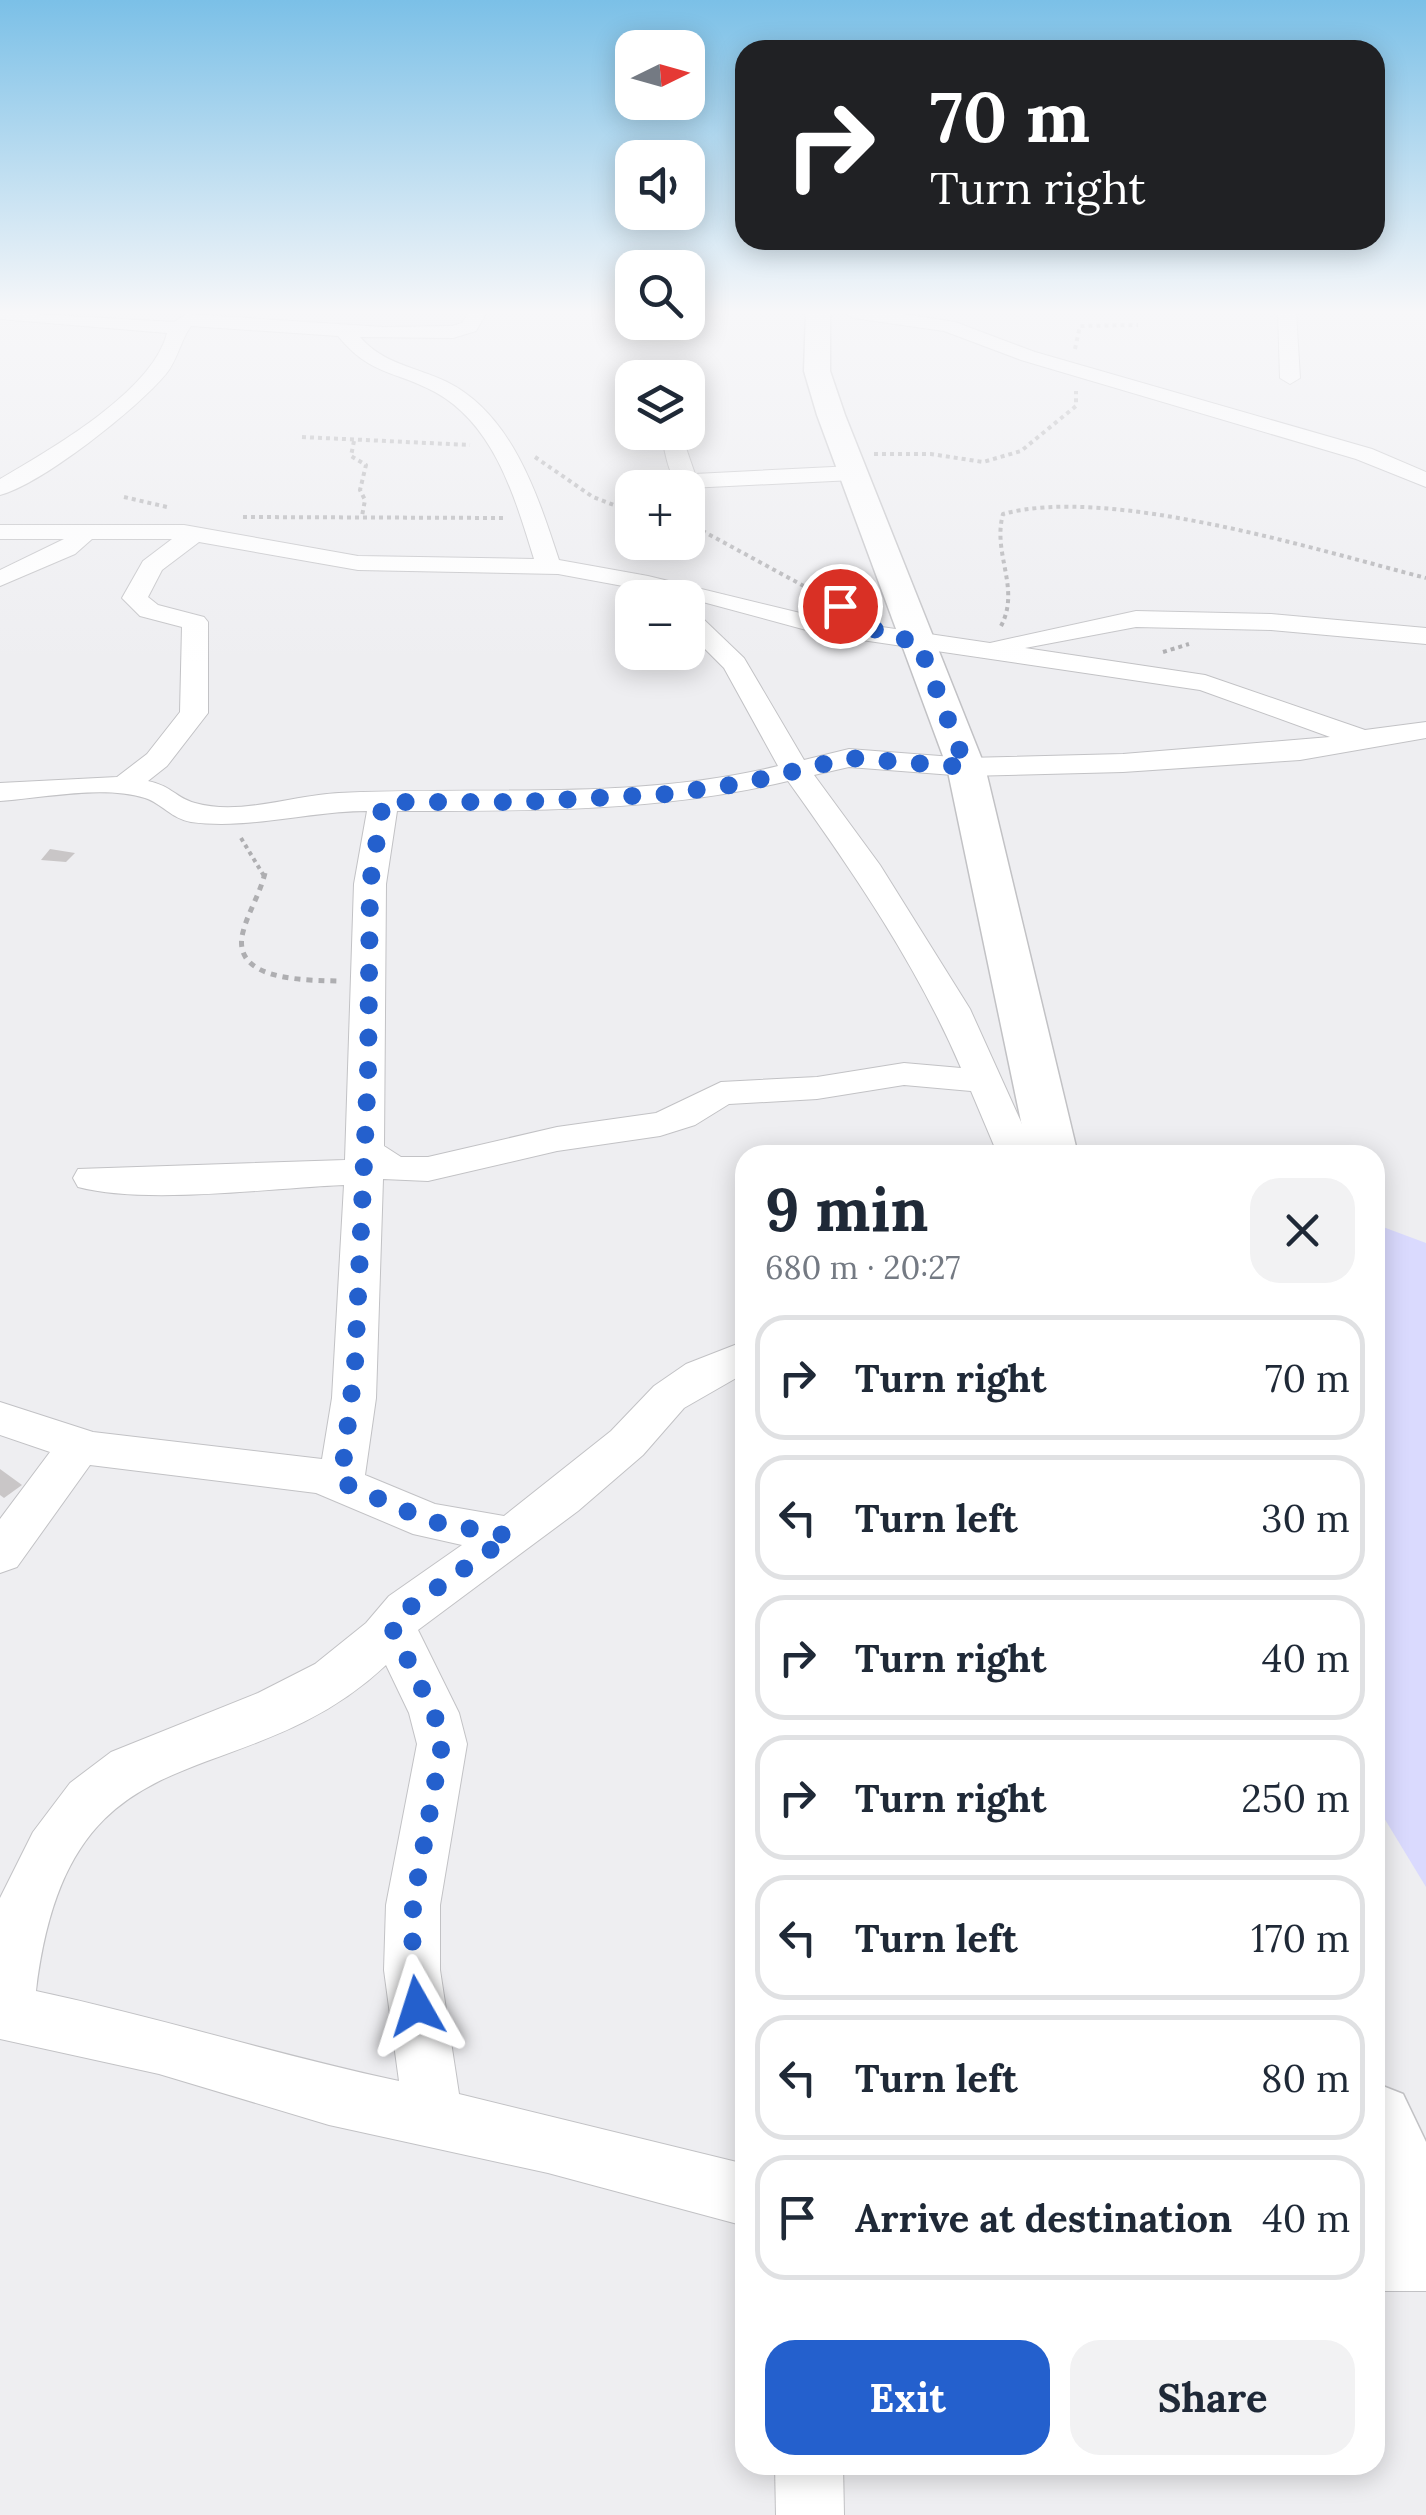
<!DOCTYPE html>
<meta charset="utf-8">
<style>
body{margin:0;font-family:Lora,serif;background:#f2f2f3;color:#1f2937;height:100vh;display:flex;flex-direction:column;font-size:38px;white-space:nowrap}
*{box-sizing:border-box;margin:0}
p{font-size:32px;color:#747a83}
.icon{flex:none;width:55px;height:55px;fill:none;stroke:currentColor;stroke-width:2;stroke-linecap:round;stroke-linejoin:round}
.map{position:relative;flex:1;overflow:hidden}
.panel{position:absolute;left:735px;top:1145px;width:650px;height:1330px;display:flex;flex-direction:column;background:#fff;border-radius:30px;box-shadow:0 5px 25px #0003}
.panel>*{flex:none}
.guide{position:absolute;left:735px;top:40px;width:650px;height:210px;border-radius:30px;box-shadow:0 5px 25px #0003;background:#202124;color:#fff;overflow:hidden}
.needle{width:65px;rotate:85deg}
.fabs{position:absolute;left:615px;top:30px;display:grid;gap:20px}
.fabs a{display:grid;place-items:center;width:90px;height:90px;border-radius:20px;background:#fff;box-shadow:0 5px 25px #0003;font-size:50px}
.pin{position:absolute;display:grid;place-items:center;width:85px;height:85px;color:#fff;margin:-42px;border:5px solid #fff;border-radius:50%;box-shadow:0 2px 10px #0007}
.me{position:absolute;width:110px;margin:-55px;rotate:354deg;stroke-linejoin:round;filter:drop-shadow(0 0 8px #0008)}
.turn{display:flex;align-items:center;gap:35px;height:210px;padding:0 30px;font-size:45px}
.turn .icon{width:130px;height:130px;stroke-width:2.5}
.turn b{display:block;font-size:70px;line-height:85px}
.round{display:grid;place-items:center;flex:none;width:105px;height:105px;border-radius:30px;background:#f2f2f3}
.overview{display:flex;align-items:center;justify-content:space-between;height:170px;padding:0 30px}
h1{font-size:60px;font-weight:700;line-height:75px}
.primary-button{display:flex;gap:20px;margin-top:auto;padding:20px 30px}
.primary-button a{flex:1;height:115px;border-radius:30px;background:#2460cd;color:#fff;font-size:40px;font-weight:700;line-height:115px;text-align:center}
.primary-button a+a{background:#f2f2f3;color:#1f2937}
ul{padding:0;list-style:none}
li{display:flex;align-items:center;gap:30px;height:125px;margin:0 20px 15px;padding:0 10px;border:5px solid #e0e1e3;border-radius:30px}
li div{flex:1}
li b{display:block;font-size:38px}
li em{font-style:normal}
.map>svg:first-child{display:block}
.green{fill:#dadafe}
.building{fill:#c9c6c7}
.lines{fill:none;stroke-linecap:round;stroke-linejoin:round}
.minor-casing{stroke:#c2c2c5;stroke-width:2}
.major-casing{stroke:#c2c2c5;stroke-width:3}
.path-far1{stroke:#aeaeb1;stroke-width:4;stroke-dasharray:4 4;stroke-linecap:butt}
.path{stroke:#aeaeb1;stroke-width:5;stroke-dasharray:6 6;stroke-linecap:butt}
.minor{fill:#fff;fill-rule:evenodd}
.major{fill:#fff;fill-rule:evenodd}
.route{stroke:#2460cd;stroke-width:18;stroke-dasharray:0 32.4}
</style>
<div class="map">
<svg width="1426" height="2515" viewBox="0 0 1426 2515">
<rect width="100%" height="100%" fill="#eeeef1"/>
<!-- green -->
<polygon class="green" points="1375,1224 1426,1243 1426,1887 1375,1803"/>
<!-- building -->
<g class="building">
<polygon points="50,849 75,853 66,862 41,860"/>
<polygon points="0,1469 22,1485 4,1498 0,1495"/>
</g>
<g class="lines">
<defs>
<g id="minor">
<path d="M0,312L174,322L187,314L383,327L452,326L462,323L469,312H487L476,331L453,338L360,337C383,364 416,367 447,382C512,414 538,496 559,560L648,576L821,618L990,643L1136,611L1271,614L1426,628V644L1271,630L1136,627L1025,648L1205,675L1365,730L1426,722V738L1300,760L1123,772L966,776L849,767L814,775L880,865L970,1009L1036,1155H998L971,1091L904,1085L817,1099L729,1104L695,1125L660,1136L557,1151L428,1181L383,1179L376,1398L365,1475L435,1504L504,1516L611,1431L654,1386L686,1364L745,1341V1373L684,1408L643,1455L578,1511L418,1630L459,1713L467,1744L440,1905V1970L459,2094L745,2164V2226L548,2173L329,2125L159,2074L0,2039V1898L33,1832L70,1783L111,1752L258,1693L315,1664L366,1623L389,1596L462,1545L413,1534L316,1493L90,1465L17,1567L0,1573V1519L50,1452L0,1435V1402L93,1432L322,1459L332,1398L344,1185C272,1188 145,1205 78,1187L73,1178L78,1169L345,1160L354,884L367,811C309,811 249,830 191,822C172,819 161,803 145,798C102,785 44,798 0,801V783L117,777L147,754L180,712L182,627L140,616L122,598L143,561L172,539H92L75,554L0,586V570L64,539H0V525H184L358,556L534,559C515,498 495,425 435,392C394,370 371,376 338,336L191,326C181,339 178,359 166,374C138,408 42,484 0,495V479C50,450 153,391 167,333L0,319ZM199,542L358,570L558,574L688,598L821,634L1200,690L1330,737L1123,754L966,758L849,749L804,760L744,658L697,613L688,610V632L724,668L778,766C634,801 486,786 339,793C294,795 240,816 195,803C176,798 172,786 148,781L167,766L208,713V622L204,617L158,605L148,597L162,570ZM788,781C853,872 917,965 961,1068L904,1063L817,1077L721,1082L656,1113L557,1127L428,1157H401L384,1146L386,884L397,811C528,811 660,812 788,781ZM386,1665L409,1713L417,1744L386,1905L384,1970L399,2081C277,2055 158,2017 36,1991C69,1716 238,1804 386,1665Z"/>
<polygon points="844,312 890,312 955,322 1035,352 1372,449 1426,472 1426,487 1356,459 1021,360 944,331 853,318"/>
<polygon points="1278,312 1296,312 1300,378 1290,384 1280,378"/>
<path d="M675,441L686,448L695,474L853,466L864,473L853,480L689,488C670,483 668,464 664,448Z"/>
<rect x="1375" y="2229" width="51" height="62"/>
<polygon points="775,2465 843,2465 844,2515 776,2515"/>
</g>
<g id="major">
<polygon points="806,312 830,312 830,371 845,415 985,767 1078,1155 1028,1155 947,767 817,415 804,371"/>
<polygon points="1375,2083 1403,2094 1426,2142 1426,2271 1397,2259 1375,2210"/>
</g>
</defs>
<!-- minor casing -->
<use href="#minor" class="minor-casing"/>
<!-- major casing -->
<use href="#major" class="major-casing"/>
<!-- path-far1 -->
<g class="path-far1">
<polyline points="1075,349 1080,326 1138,325"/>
<polyline points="302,437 470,445"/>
<polyline points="354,441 351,456 366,465 360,490 365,500 362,516"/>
<polyline points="874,454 931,454 983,462 1021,451 1076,406 1076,391"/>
<polyline points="535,457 593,497 632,512"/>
<polyline points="124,497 167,507"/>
<polyline points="243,517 505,518"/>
<polyline points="688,523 835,603"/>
<path d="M1001,626C1021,588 992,554 1003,514C1109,485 1317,550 1426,578"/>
<polyline points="1163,652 1189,644"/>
<polyline points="241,838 264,876"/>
</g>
<!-- path -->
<path class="path" d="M265,873C260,894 248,912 243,932C230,981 305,980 337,981"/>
<!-- minor -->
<use href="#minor" class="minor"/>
<!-- major -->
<use href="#major" class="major"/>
</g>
<!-- sky -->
<linearGradient id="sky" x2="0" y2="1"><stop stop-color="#7bc0e7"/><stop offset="0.47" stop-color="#f7f7f9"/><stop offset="1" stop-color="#f7f7f9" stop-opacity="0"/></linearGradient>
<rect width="1426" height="664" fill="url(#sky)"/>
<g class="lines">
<!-- route -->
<polyline class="route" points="417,2006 412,1970 413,1905 442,1744 434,1713 392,1628 406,1610 510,1536 429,1521 341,1482 355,1364 368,1073 370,884 383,802 520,802 667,794 745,783 849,758 966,767 918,641 886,637 840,606"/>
</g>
</svg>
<div class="fabs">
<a><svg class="needle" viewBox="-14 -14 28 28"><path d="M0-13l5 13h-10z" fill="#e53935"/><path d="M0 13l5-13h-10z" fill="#747a83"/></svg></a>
<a><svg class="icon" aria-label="sound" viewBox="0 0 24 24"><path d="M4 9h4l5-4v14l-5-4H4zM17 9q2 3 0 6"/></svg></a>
<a><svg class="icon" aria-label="search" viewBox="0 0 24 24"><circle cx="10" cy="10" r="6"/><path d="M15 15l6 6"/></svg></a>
<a><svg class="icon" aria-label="layers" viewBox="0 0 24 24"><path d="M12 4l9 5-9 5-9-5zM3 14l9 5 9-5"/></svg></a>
<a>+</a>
<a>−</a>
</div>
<div class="pin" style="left:840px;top:606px;background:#d93025"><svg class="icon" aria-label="arrive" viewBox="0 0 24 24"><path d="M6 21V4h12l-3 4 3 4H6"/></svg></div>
<svg class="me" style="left:417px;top:2006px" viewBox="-20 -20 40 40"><path d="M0-17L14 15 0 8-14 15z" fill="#2460cd" stroke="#fff" stroke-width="4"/></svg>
<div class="guide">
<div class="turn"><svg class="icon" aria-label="right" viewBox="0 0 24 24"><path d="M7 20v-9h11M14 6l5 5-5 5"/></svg><div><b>70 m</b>Turn right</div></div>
</div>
<section class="panel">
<div class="overview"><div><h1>9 min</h1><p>680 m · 20:27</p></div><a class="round"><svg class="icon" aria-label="close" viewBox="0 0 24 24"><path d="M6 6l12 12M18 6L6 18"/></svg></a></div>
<ul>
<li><svg class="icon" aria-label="right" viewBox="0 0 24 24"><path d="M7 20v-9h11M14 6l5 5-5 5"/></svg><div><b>Turn right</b></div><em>70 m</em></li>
<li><svg class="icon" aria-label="left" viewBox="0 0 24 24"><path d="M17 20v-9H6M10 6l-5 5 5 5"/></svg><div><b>Turn left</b></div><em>30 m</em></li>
<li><svg class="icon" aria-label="right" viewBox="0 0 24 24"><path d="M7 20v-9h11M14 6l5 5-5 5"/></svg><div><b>Turn right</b></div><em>40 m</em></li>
<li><svg class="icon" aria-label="right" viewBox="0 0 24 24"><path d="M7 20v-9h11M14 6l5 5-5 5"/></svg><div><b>Turn right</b></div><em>250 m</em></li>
<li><svg class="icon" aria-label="left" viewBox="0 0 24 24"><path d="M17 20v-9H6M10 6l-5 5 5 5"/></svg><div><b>Turn left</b></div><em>170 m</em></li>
<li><svg class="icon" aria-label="left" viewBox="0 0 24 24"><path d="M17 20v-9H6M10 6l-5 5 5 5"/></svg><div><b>Turn left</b></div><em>80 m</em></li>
<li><svg class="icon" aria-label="arrive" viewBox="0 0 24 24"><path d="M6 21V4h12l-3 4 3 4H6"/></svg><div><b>Arrive at destination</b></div><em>40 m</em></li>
</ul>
<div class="primary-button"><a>Exit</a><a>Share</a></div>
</section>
</div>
